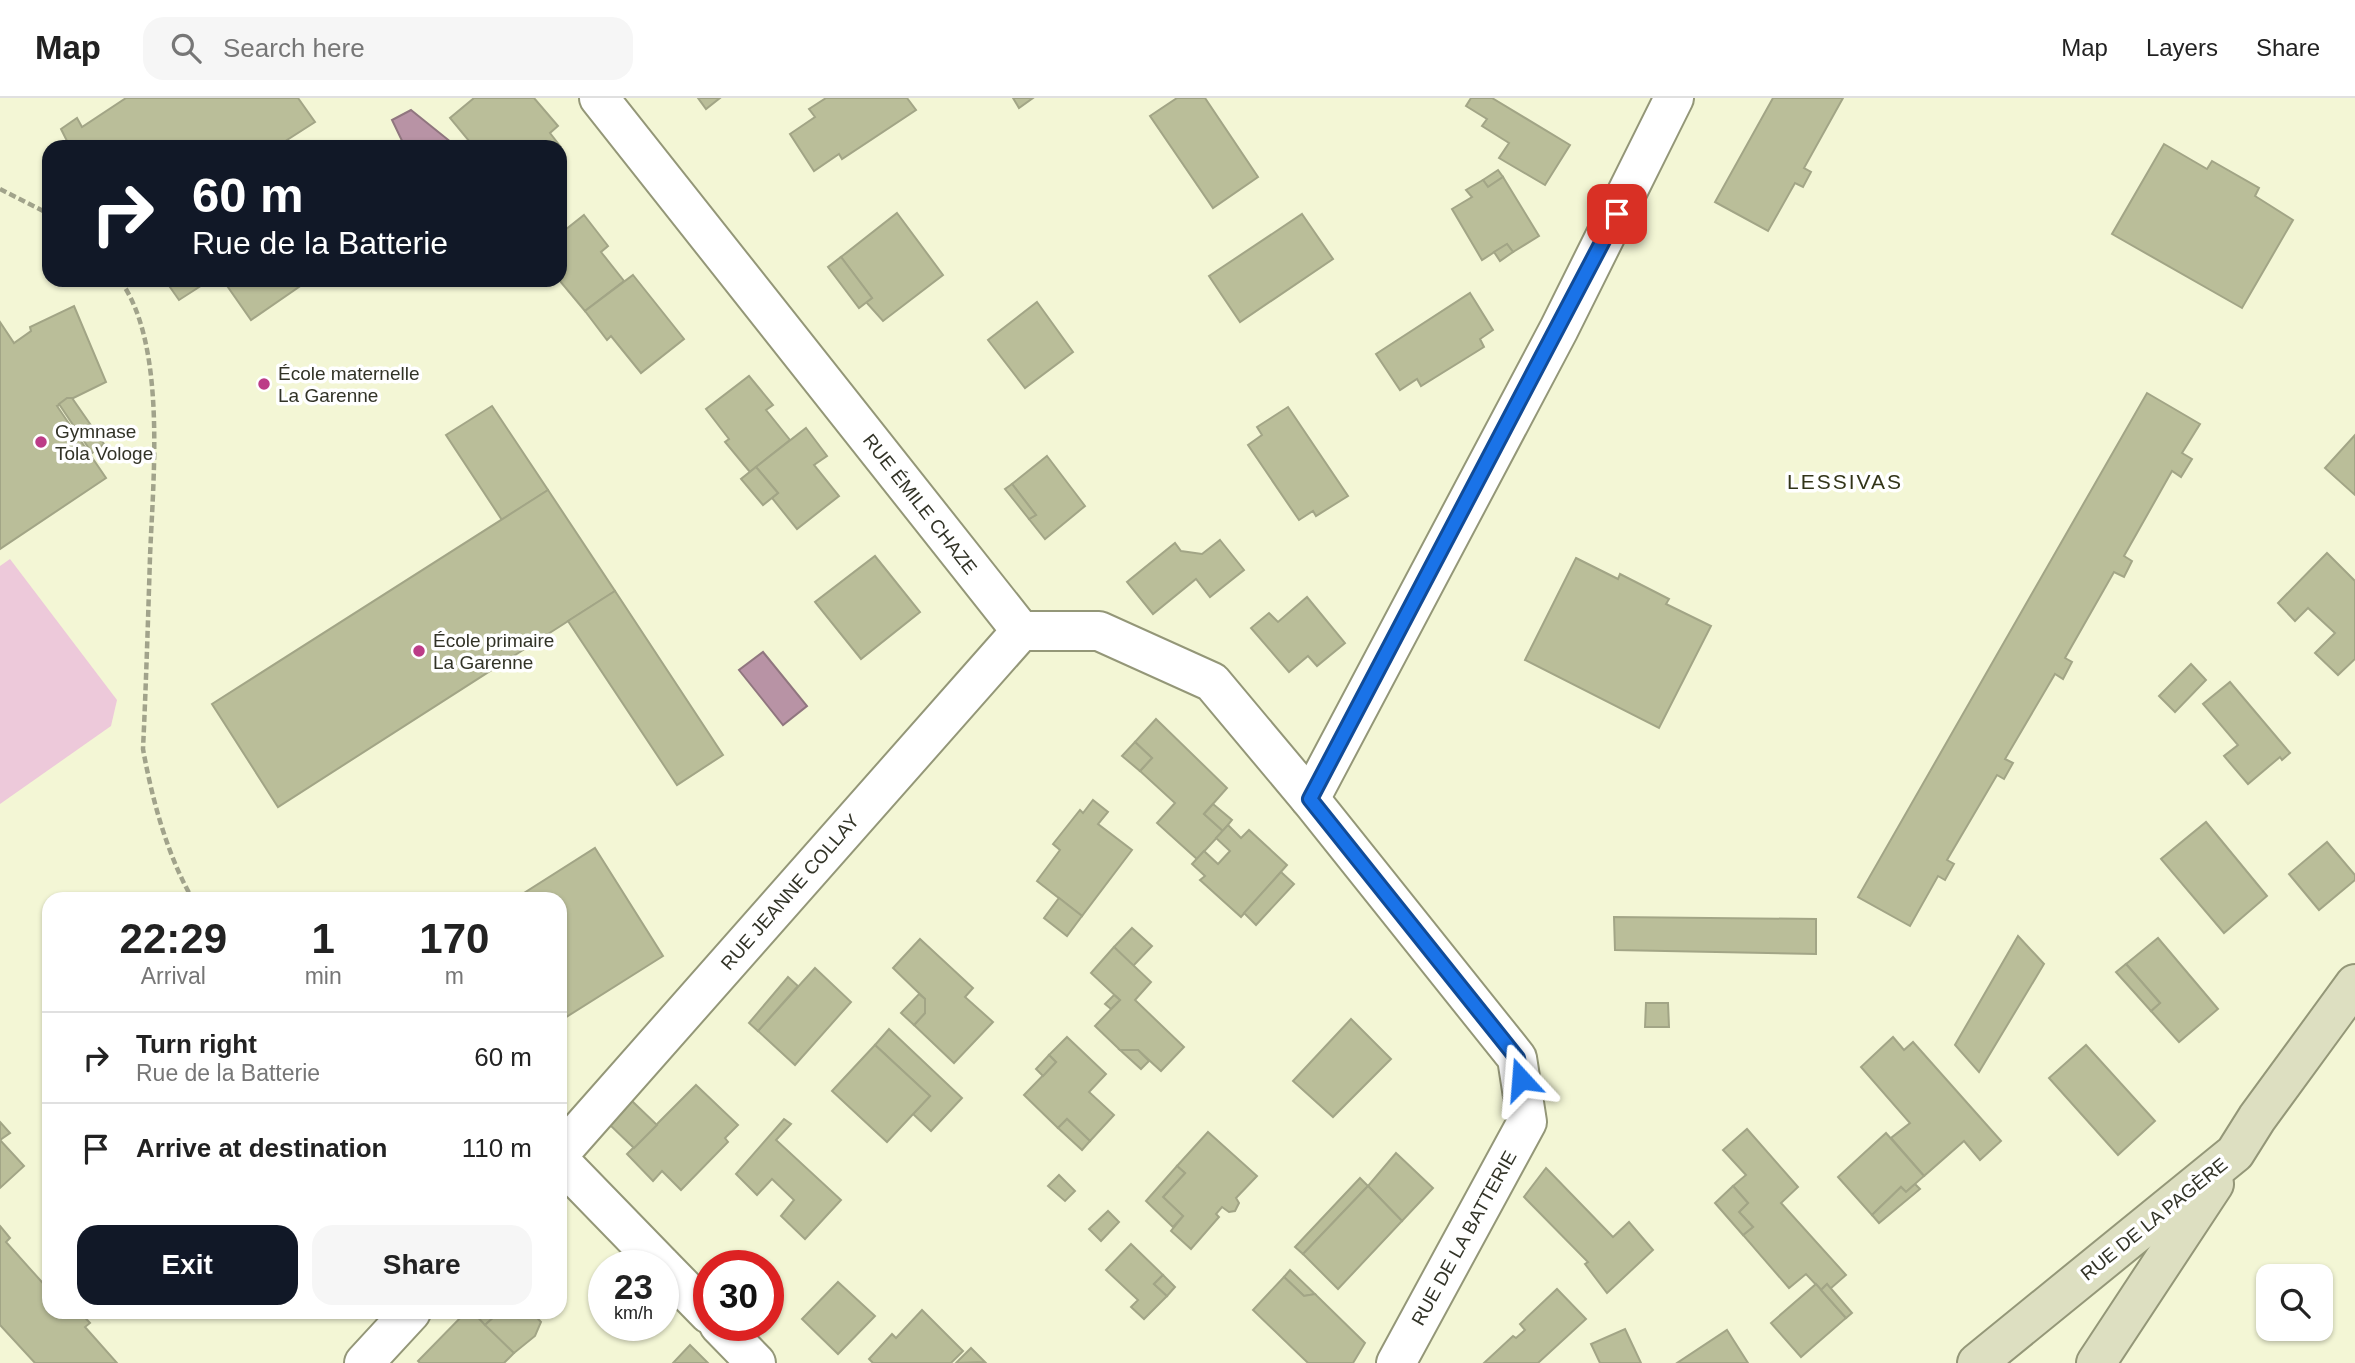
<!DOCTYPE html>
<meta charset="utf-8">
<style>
body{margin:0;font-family:Arial,sans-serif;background:#f6f6f6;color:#222;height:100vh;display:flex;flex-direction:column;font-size:26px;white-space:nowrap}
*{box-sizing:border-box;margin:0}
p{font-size:23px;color:#767676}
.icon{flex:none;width:38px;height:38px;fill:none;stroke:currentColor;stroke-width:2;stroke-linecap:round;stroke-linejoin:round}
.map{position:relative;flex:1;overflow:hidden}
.drawer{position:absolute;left:42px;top:794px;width:525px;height:427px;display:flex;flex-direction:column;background:#fff;border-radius:21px;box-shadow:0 2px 5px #0004}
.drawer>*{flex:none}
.top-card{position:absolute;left:42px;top:42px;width:525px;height:147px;border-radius:21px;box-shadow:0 2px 5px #0004;background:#111827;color:#fff;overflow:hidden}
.buttons{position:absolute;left:2256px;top:1166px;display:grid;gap:14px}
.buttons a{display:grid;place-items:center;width:77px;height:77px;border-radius:14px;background:#fff;box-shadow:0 2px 5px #0004;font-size:35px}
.speed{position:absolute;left:588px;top:1152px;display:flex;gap:14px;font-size:35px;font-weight:700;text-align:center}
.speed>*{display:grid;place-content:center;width:91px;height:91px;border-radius:50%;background:#fff;box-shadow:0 2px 5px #0004;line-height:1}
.speed small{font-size:18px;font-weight:400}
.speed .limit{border:10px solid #d22;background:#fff;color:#111}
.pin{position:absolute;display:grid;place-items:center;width:60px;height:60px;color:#fff;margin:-30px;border-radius:14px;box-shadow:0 4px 10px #0006}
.me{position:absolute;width:77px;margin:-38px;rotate:341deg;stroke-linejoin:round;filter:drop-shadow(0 0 5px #0008)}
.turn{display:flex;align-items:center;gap:24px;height:147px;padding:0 35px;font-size:32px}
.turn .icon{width:91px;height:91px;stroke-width:2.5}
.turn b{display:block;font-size:49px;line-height:60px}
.eta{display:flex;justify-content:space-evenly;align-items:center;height:119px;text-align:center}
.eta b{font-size:42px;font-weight:800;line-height:49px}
.button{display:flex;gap:14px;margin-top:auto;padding:14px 35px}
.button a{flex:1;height:80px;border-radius:21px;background:#111827;color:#fff;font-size:28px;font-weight:800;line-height:80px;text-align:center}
.button a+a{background:#f6f6f6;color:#222}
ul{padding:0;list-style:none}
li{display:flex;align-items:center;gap:21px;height:91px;padding:0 35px;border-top:2px solid #e0e0e0}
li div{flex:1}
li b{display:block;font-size:26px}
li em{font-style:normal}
header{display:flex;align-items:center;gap:42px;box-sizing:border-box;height:98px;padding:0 35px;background:#fff;border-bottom:2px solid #e0e0e0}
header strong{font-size:33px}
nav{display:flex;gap:38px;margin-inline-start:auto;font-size:24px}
.search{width:490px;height:63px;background:#f6f6f6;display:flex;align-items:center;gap:18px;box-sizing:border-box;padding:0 24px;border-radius:21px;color:#767676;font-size:26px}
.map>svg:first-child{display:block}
.green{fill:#edc9da}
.water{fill:#b893a5;stroke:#90767f;stroke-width:2}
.building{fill:#babe99;stroke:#a2a586;stroke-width:2}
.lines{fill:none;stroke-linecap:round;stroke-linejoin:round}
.street-casing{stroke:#949778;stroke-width:42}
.secondary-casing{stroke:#949778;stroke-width:42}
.path{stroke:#a1a38b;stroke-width:4.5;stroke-dasharray:7 3.5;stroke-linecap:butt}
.street{stroke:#fff;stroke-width:38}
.secondary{stroke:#dddfc1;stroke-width:38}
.route-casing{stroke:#114b97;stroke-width:18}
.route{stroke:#1a73e8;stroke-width:12}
.poi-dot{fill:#bc3c87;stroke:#fff;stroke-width:2.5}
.labels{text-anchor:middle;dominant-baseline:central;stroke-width:7;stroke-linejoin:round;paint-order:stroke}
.poi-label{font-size:19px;fill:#323327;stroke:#fff;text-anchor:start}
.street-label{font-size:19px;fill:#323327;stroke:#fff}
.neighbourhood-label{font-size:21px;letter-spacing:2px;fill:#323418;stroke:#fff}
</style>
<header>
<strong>Map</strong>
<div class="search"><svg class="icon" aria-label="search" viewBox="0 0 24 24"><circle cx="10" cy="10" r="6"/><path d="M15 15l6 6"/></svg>Search here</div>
<nav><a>Map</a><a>Layers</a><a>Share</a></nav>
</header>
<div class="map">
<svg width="2355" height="1265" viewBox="0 0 2355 1265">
<rect width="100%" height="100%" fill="#f3f6d5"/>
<!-- green -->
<polygon class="green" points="10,461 117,602 111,628 0,706 0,468"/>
<!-- water -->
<g class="water">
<polygon points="411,12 457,49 405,49 392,22"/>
<polygon points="763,554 807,608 783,627 739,572"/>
</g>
<!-- building -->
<g class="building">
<polygon points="126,0 298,0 315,24 276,49 70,49 61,31 77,20 82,29"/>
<polygon points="474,0 534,0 558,28 550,35 560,48 474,49 450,20"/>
<polygon points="698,0 720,0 706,11"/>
<polygon points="826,0 907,0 916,12 842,61 839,56 814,73 790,36 815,19 809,11"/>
<polygon points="1013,0 1033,0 1019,10"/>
<polygon points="1177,0 1205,0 1258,79 1213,110 1150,18"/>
<polygon points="1471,0 1492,0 1570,47 1545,87 1499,60 1509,45 1482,28 1487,21 1466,8"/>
<polygon points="1773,0 1843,0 1804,70 1811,74 1803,89 1795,85 1768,133 1715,104"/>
<polygon points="2164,46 2207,71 2212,63 2259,90 2255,98 2293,122 2242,210 2112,136"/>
<polygon points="1498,72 1503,79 1488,89 1483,82"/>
<polygon points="1503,79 1539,138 1513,154 1507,146 1482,162 1452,111 1472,99 1466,92 1483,82 1488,89"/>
<polygon points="897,115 943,177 883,223 866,204 872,200 841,159"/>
<polygon points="1302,116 1333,161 1240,224 1209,178"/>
<polygon points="584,117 608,148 601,154 624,183 585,213 559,182 560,136"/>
<polygon points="1507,146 1513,154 1500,163 1494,154"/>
<polygon points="841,159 872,200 859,210 828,169"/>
<polygon points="633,177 684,241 641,275 611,238 607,242 585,213"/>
<polygon points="165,182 210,182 179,202"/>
<polygon points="223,182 309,182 251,222"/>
<polygon points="1470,195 1493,232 1480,241 1484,249 1421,288 1417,281 1400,292 1376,256"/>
<polygon points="1037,204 1073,254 1025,290 988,242"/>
<polygon points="74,208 106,284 57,308 106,380 0,451 0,224 14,245 31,233 30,229"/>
<polygon points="749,278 773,307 766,312 790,342 750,374 725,344 729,341 706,311"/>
<polygon points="2147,295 2200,326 2182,355 2192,361 2181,379 2172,373 2124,458 2132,463 2124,479 2114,474 2065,560 2072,564 2063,581 2055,576 2005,661 2013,665 2004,681 1997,677 1947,762 1954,766 1945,782 1938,778 1910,828 1858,799"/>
<polygon points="67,300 72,300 104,346 92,355 59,306"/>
<polygon points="492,308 548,392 502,422 446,337"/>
<polygon points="1288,309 1348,398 1316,418 1313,413 1299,422 1248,347 1262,337 1257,329"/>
<polygon points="806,330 827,358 814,367 839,398 797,431 772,400 778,395 756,369"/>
<polygon points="2355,337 2355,397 2325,370"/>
<polygon points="1047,358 1085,408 1045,441 1029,421 1036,417 1012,386"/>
<polygon points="756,369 778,395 763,407 741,381"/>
<polygon points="1012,386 1036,417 1029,421 1005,391"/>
<polygon points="548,392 615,493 278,709 212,606"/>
<polygon points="1220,442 1244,472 1210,499 1196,481 1153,516 1127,484 1175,445 1181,453 1202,456"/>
<polygon points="2327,455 2355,483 2355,561 2338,577 2315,555 2335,535 2308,510 2295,523 2278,505"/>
<polygon points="875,458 920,514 861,561 815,504"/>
<polygon points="1576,460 1618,481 1620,476 1669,501 1666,506 1711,528 1659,630 1525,562"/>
<polygon points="615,493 723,657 677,687 568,523"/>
<polygon points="1307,499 1345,545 1317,568 1308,558 1289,574 1251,530 1269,515 1278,524"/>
<polygon points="2191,566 2206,582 2175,614 2159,598"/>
<polygon points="2230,584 2290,655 2282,662 2280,659 2248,686 2224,658 2238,647 2203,606"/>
<polygon points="1156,621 1227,690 1204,716 1223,733 1197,761 1157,725 1175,705 1140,673 1152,660 1135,644"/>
<polygon points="1135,644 1152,660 1140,673 1122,658"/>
<polygon points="1093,702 1108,714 1098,726 1132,752 1082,818 1037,783 1060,752 1053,746 1080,712 1083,715"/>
<polygon points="1213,706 1232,722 1223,733 1204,716"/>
<polygon points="2206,724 2267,798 2224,835 2161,761"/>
<polygon points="1228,727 1241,740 1249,732 1287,767 1241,819 1200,782 1205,778 1192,766 1204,753 1218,766 1230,753 1216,740"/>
<polygon points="2327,744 2355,777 2355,782 2319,812 2289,776"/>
<polygon points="595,750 663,858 560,923 560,802 513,802"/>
<polygon points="1281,774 1294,786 1256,827 1244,815"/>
<polygon points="1059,800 1082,818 1067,838 1044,820"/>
<polygon points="1614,819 1816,821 1816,856 1615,852"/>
<polygon points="1132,830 1152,848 1133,868 1114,849"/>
<polygon points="2018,838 2044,866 1979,974 1955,947"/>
<polygon points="2158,840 2218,911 2179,944 2151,913 2160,905 2126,866"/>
<polygon points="920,841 973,890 965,899 993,924 954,965 914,927 925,915 925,901 893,870"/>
<polygon points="1114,849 1151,884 1135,902 1184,949 1161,973 1138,952 1120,952 1095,928 1120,902 1091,875"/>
<polygon points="2126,866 2160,905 2151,913 2116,874"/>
<polygon points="815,870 851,904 795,967 758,933"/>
<polygon points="788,879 798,888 758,933 749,925"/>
<polygon points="919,896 925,901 925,915 914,927 901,915"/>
<polygon points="1114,897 1120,902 1111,911 1105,906"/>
<polygon points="1646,905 1668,905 1669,929 1645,929"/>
<polygon points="1351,921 1391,961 1333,1019 1293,983"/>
<polygon points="889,931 962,1000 931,1033 913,1016 930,998 875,947"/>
<polygon points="1067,939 1106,976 1089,994 1114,1017 1090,1043 1067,1021 1058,1030 1024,997 1056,964 1049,957"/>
<polygon points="1893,939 1904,952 1913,944 2001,1043 1980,1062 1964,1043 1924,1078 1891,1040 1910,1025 1861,969"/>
<polygon points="875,947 930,998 887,1044 832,993"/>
<polygon points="2086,947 2155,1023 2118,1057 2049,980"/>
<polygon points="1120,952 1138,952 1149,963 1141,971"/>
<polygon points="1049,957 1056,964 1043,978 1036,971"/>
<polygon points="696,987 738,1027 725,1040 728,1044 681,1092 662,1073 653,1083 627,1056"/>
<polygon points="632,1003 657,1027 634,1050 609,1026"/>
<polygon points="784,1021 791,1026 776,1042 841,1102 805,1141 781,1118 794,1102 772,1081 757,1097 736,1076"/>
<polygon points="1067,1021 1090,1043 1082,1052 1058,1030"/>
<polygon points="0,1024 10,1035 0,1042"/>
<polygon points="1747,1031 1798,1089 1781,1105 1846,1177 1830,1191 1827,1186 1821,1192 1806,1176 1789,1190 1743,1137 1753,1129 1739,1114 1748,1105 1733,1088 1746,1077 1723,1052"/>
<polygon points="1208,1034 1257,1078 1236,1100 1239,1105 1235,1113 1229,1114 1222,1109 1216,1116 1219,1119 1191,1151 1171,1133 1183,1118 1163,1099 1185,1075 1177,1068"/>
<polygon points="1886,1035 1924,1078 1906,1094 1901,1089 1872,1117 1838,1079"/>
<polygon points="0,1042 24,1068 0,1090"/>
<polygon points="1396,1055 1433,1090 1402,1123 1368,1088"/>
<polygon points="1177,1068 1185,1075 1163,1099 1183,1118 1173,1129 1146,1103"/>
<polygon points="1546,1070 1613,1139 1629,1124 1653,1152 1607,1195 1585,1166 1588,1164 1524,1099"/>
<polygon points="1059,1077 1075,1093 1065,1103 1048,1088"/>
<polygon points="1360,1080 1368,1088 1303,1156 1295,1149"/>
<polygon points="1915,1086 1920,1091 1879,1125 1872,1117 1901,1089 1906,1094"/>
<polygon points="1368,1088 1402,1123 1338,1191 1303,1156"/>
<polygon points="1733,1088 1748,1105 1739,1114 1753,1129 1743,1137 1715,1105"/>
<polygon points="1108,1113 1119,1124 1101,1143 1089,1131"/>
<polygon points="0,1128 10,1140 6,1144 49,1192 49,1214 80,1214 90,1225 85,1229 117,1265 35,1265 0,1227"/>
<polygon points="1131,1146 1163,1177 1154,1186 1167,1198 1144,1221 1131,1209 1138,1202 1106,1172"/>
<polygon points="1290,1172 1315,1196 1304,1198 1284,1179"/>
<polygon points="1163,1177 1175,1189 1167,1198 1154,1186"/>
<polygon points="1284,1179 1304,1198 1315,1196 1365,1245 1353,1265 1308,1265 1253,1212"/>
<polygon points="838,1184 875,1218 838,1256 802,1221"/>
<polygon points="1816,1186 1846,1220 1801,1259 1771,1225"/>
<polygon points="1827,1186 1852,1215 1846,1220 1821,1192"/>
<polygon points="1557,1191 1586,1221 1538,1265 1484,1265 1513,1238 1516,1240 1525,1232 1520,1226"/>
<polygon points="922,1212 963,1253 951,1265 873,1265 869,1261 892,1236 896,1240"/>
<polygon points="466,1214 473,1214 514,1255 504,1265 420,1265 418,1263"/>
<polygon points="473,1214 491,1214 495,1218 485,1227"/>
<polygon points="491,1214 532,1214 541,1224 535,1238 514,1255 485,1227 495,1218"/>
<polygon points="1625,1231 1641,1265 1600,1265 1591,1246"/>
<polygon points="1727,1232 1748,1265 1677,1265"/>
<polygon points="690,1247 708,1265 673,1265"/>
<polygon points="971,1250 985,1264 956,1265"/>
</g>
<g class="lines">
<defs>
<g id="street">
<polyline points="599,0 1021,533 1099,533 1212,584 1310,701 1517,960 1527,1024 1396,1265"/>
<polyline points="1310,701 1559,231 1674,0"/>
<polyline points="560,1055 1021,533"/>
<polyline points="560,1063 661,1167"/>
<polyline points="663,1169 709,1216"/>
<polyline points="719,1227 756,1265"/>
<polyline points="364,1265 411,1214"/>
</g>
<g id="secondary">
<polyline points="1977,1265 2235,1055 2257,1020 2355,886"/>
<polyline points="2096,1265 2214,1086"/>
</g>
</defs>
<!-- street casing -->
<use href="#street" class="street-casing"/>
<!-- secondary casing -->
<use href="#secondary" class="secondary-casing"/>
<!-- path -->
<g class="path">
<polyline points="0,91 49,116"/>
<path d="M120,182C167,247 153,381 150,459C148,523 146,587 143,651C152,701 167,757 193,802"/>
</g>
<!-- street -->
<use href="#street" class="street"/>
<!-- secondary -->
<use href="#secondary" class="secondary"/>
</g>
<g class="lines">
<defs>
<polyline id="route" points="1521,981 1517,960 1310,701 1617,116"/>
</defs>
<!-- route casing -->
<use href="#route" class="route-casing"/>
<!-- route -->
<use href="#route" class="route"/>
</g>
<!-- markers -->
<g class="poi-dot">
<circle cx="264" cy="286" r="7"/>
<circle cx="41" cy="344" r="7"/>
<circle cx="419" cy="553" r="7"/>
</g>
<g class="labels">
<!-- poi labels -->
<g class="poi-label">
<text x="278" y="275">École maternelle<tspan x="278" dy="22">La Garenne</tspan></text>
<text x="55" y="333">Gymnase<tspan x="55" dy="22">Tola Vologe</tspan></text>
<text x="433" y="542">École primaire<tspan x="433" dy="22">La Garenne</tspan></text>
</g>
<!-- street labels -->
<g class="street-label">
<text transform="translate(920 406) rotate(52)">RUE ÉMILE CHAZE</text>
<text transform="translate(790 794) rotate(-49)">RUE JEANNE COLLAY</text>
<text transform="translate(2154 1121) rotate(-39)">RUE DE LA PAGÈRE</text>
<text transform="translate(1464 1140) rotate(-61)">RUE DE LA BATTERIE</text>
</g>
<!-- neighbourhood labels -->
<g class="neighbourhood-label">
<text x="1845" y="383">LESSIVAS</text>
</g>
</g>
</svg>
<div class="buttons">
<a><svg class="icon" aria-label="search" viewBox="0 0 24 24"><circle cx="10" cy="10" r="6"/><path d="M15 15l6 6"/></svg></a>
</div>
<div class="speed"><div>23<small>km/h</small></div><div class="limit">30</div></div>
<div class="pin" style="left:1617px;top:116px;background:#d93025"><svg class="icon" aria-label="arrive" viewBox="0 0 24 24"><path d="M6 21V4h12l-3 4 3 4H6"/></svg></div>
<svg class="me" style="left:1521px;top:981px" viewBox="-20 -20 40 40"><path d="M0-17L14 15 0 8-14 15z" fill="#1a73e8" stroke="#fff" stroke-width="4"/></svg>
<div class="top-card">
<div class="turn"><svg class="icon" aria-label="right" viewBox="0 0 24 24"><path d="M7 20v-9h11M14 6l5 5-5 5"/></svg><div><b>60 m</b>Rue de la Batterie</div></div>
</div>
<section class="drawer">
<div class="eta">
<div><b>22:29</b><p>Arrival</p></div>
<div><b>1</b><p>min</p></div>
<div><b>170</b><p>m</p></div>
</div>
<ul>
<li><svg class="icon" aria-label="right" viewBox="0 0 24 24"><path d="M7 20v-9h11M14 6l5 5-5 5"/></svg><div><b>Turn right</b><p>Rue de la Batterie</p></div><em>60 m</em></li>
<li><svg class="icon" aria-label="arrive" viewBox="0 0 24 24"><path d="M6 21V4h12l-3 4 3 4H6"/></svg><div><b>Arrive at destination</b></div><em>110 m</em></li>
</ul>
<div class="button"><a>Exit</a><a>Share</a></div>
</section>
</div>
